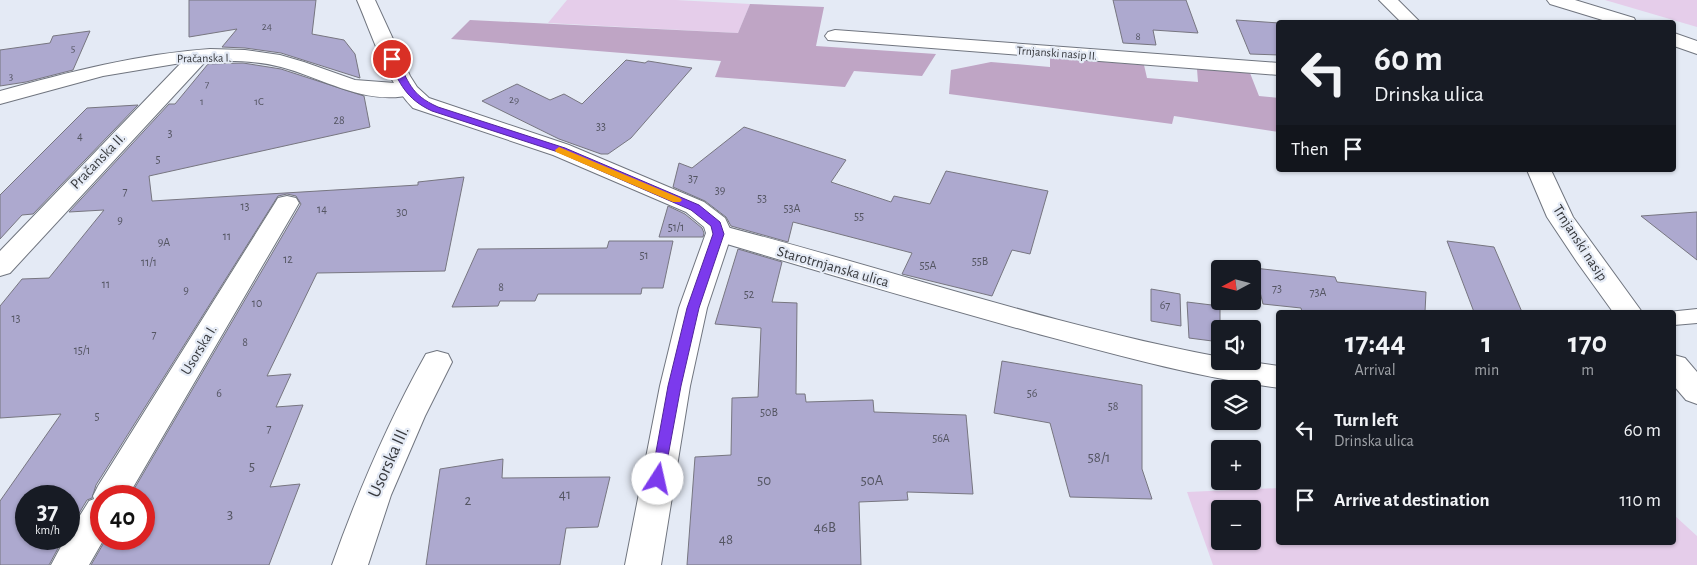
<!DOCTYPE html>
<meta charset="utf-8">
<style>
body{margin:0;font-family:"Alegreya Sans",sans-serif;background:#242831;color:#f1f3f6;height:100vh;display:flex;flex-direction:column;font-size:19px;white-space:nowrap}
*{box-sizing:border-box;margin:0}
p{font-size:16px;color:#9ea1a6}
.icon{flex:none;width:28px;height:28px;fill:none;stroke:currentColor;stroke-width:2;stroke-linecap:round;stroke-linejoin:round}
.map{position:relative;flex:1;overflow:hidden}
.panel{position:absolute;left:1276px;top:310px;width:400px;height:235px;display:flex;flex-direction:column;background:#171b24;border-radius:5px;box-shadow:0 1px 4px #0004}
.panel>*{flex:none}
.guide{position:absolute;left:1276px;top:20px;width:400px;height:152px;border-radius:5px;box-shadow:0 1px 4px #0004;background:#171b24;color:#f1f3f6;overflow:hidden}
.needle{width:32px;rotate:263deg}
.fabs{position:absolute;left:1211px;top:260px;display:grid;gap:10px}
.fabs a{display:grid;place-items:center;width:50px;height:50px;border-radius:5px;background:#171b24;box-shadow:0 1px 4px #0004;font-size:25px}
.speed{position:absolute;left:15px;top:485px;display:flex;gap:10px;font-size:25px;font-weight:700;text-align:center}
.speed>*{display:grid;place-content:center;width:65px;height:65px;border-radius:50%;background:#171b24;box-shadow:0 1px 4px #0004;line-height:1}
.speed small{font-size:12px;font-weight:400}
.speed .limit{border:8px solid #d22;background:#fff;color:#111}
.pin{position:absolute;display:grid;place-items:center;width:42px;height:42px;color:#fff;margin:-21px;border:2px solid #fff;border-radius:50%;box-shadow:0 1px 5px #0007}
.me{position:absolute;width:55px;margin:-28px;rotate:10deg;stroke-linejoin:round;filter:drop-shadow(0 0 4px #0008)}
.turn{display:flex;align-items:center;gap:18px;height:105px;padding:0 15px;font-size:22px}
.turn .icon{width:65px;height:65px;stroke-width:2.5}
.turn b{display:block;font-size:35px;line-height:42px}
.then{display:flex;align-items:center;height:48px;padding:0 15px;background:#0003;gap:10px;font-size:19px}
.eta{display:flex;justify-content:space-evenly;align-items:center;height:85px;text-align:center}
.eta b{font-size:30px;font-weight:600;line-height:35px}
ul{padding:0;list-style:none}
li{display:flex;align-items:center;gap:15px;height:70px;padding:0 15px}
li div{flex:1}
li b{display:block;font-size:19px}
li em{font-style:normal}
.map>svg:first-child{display:block}
.green{fill:#e5cdea;fill-rule:evenodd}
.forest{fill:#bfa5c5}
.building{fill:#ada9cf;stroke:#777680}
.lines{fill:none;stroke-linecap:round;stroke-linejoin:round}
.service-casing{stroke:#70757f;stroke-width:2}
.minor-casing{stroke:#70757f;stroke-width:2}
.tertiary-casing{stroke:#70757f;stroke-width:2}
.service{fill:#fff;fill-rule:evenodd}
.minor{fill:#fff;fill-rule:evenodd}
.tertiary{fill:#fff;fill-rule:evenodd}
.route{fill:#7c3aed;stroke:#51269a}
.slow{fill:#f59e0b}
.labels{text-anchor:middle;dominant-baseline:central;stroke-width:4.5;stroke-linejoin:round;paint-order:stroke}
.far-number-label{font-size:11px;fill:#545562}
.far-street-label{font-size:12px;fill:#37393d;stroke:#e4eaf5}
.number-label{font-size:12px;fill:#545562}
.street-label{font-size:15px;fill:#37393d;stroke:#e4eaf5}
.near-number-label{font-size:15px;fill:#545562}
.near-street-label{font-size:18px;fill:#37393d;stroke:#e4eaf5}
</style>
<div class="map">
<svg width="1697" height="565" viewBox="0 0 1697 565">
<rect width="100%" height="100%" fill="#e4eaf5"/>
<!-- green -->
<g class="green">
<polygon points="567,0 676,0 750,4 738,33 548,23"/>
<polygon points="1605,0 1697,0 1697,27"/>
<path d="M1279,488V542H1674V515L1697,536V565H1213L1187,492ZM1220,509H1252V541H1220Z"/>
</g>
<!-- forest -->
<g class="forest">
<polygon points="750,4 824,7 816,46 936,54 922,76 854,71 845,87 715,77 721,61 451,39 470,20 738,33"/>
<polygon points="1050,58 1144,65 1147,78 1198,82 1197,69 1250,73 1259,96 1279,98 1279,132 1174,116 1172,124 949,94 951,70 991,62 1050,67"/>
</g>
<!-- building -->
<g class="building">
<polygon points="189,0 316,0 312,34 344,40 355,54 360,78 281,53 245,48 222,47 237,29 189,37"/>
<polygon points="1113,0 1186,0 1198,33 1153,30 1156,45 1123,43"/>
<polygon points="1236,20 1279,23 1279,55 1250,54"/>
<polygon points="90,31 73,70 26,82 0,86 0,50 50,43 53,36"/>
<polygon points="626,60 645,63 648,61 692,68 631,138 608,154 601,154 559,139 482,101 517,84 550,100 564,94 582,104"/>
<polygon points="243,63 281,69 364,96 370,127 149,176 152,201 418,185 418,182 464,177 445,271 317,273 267,376 291,374 276,407 303,405 270,487 300,484 269,565 91,565 106,539 144,539 144,496 130,496 301,204 296,196 287,194 278,196 96,485 92,498 87,500 69,530 69,496 26,496 26,539 63,539 49,565 0,565 0,501 61,414 0,418 0,306 22,279 49,278 104,210 69,212 169,104 175,104 208,64"/>
<polygon points="138,105 33,214 22,215 0,239 0,195 87,108"/>
<polygon points="744,127 846,160 831,182 891,202 894,196 930,204 946,171 1048,191 1030,254 1012,250 992,296 902,274 912,253 793,222 788,242 731,226 726,217 705,201 673,187 679,163 692,168"/>
<polygon points="668,206 685,214 702,228 704,233 703,237 659,237"/>
<polygon points="1697,212 1697,260 1641,216"/>
<polygon points="609,241 673,241 663,288 642,288 641,294 538,294 535,301 500,301 498,306 452,307 478,249 607,248"/>
<polygon points="1447,241 1494,247 1522,312 1474,312"/>
<polygon points="738,249 782,262 772,302 797,303 796,394 805,394 806,402 873,400 874,412 966,415 973,494 907,492 908,500 859,502 861,565 687,565 695,457 731,455 732,398 758,397 761,328 715,324"/>
<polygon points="1254,268 1335,277 1337,282 1426,292 1425,312 1302,312 1301,308 1263,304"/>
<polygon points="1151,289 1180,294 1181,326 1151,321"/>
<polygon points="1187,302 1220,306 1220,342 1189,338"/>
<polygon points="1002,361 1142,385 1142,469 1152,499 1070,497 1050,423 994,413"/>
<polygon points="503,459 502,478 610,477 598,527 566,528 560,565 426,565 440,469"/>
</g>
<g class="lines">
<defs>
<polygon id="service" points="1697,309 1697,323 1674,325 1674,312 1668,312"/>
<g id="minor">
<polygon points="1379,0 1398,0 1420,22 1401,22"/>
<polygon points="1547,0 1575,0 1634,18 1636,22 1609,22 1550,4"/>
<polygon points="835,30 1279,63 1279,75 828,40 825,36 828,32"/>
<polygon points="1674,33 1697,41 1697,54 1674,46"/>
<path d="M210,49L245,50L280,55L304,62L355,80L408,84L415,86L419,90L415,94C366,107 326,79 281,67C258,61 229,60 205,62L10,273L0,276V251L181,63L103,76L0,104V91C69,72 138,54 210,49Z"/>
<polygon points="1527,170 1551,170 1573,217 1642,312 1613,312 1577,262 1547,217"/>
<polygon points="287,196 296,198 299,203 128,496 101,496 101,539 104,539 89,565 51,565 65,539 69,539 69,533 89,501 94,499 93,496 98,486 275,203 278,198"/>
<path d="M719,225C886,268 1050,325 1220,357V361H1244L1279,366V388C1194,377 1113,354 1031,332C923,302 817,271 710,239L706,233L710,227Z"/>
<path d="M437,351L448,354L452,362L425,416L391,495L368,565H332C358,492 388,422 426,354Z"/>
<polygon points="1674,355 1685,358 1697,372 1697,404 1686,400 1674,386"/>
</g>
<path id="tertiary" d="M357,0H375L410,76L417,87L429,98L569,145L704,202L725,218L732,233L707,308L690,386L661,565H625L660,386L679,308L706,233L704,227L686,212L553,155L413,108C385,79 373,37 357,0Z"/>
</defs>
<!-- service casing -->
<use href="#service" class="service-casing"/>
<!-- minor casing -->
<use href="#minor" class="minor-casing"/>
<!-- tertiary casing -->
<use href="#tertiary" class="tertiary-casing"/>
<!-- service -->
<use href="#service" class="service"/>
<!-- minor -->
<use href="#minor" class="minor"/>
<!-- tertiary -->
<use href="#tertiary" class="tertiary"/>
</g>
<!-- route -->
<path class="route" d="M389,57H395C410,82 409,94 438,107L565,148L699,205L720,222L724,234L699,308L681,386L663,483L658,485L653,483L651,479L668,386L687,308L713,234L711,226L691,210L558,152L432,111C406,99 400,84 388,59Z"/>
<!-- slow -->
<polygon class="slow" points="559,147 680,198 682,200 680,202 673,202 556,152 555,150"/>
<g class="labels">
<!-- far-number labels -->
<g class="far-number-label">
<text x="267" y="26">24</text>
<text x="1138" y="36">8</text>
<text x="73" y="48">5</text>
<text x="11" y="76">3</text>
<text x="207" y="84">7</text>
<text x="514" y="99">29</text>
<text x="202" y="101">1</text>
<text x="259" y="101">1C</text>
</g>
<!-- far-street labels -->
<g class="far-street-label">
<text transform="translate(1057 53) rotate(4)">Trnjanski nasip II.</text>
<text transform="translate(204 58) rotate(-1)">Pračanska I.</text>
</g>
<!-- number labels -->
<g class="number-label">
<text x="339" y="120">28</text>
<text x="601" y="126">33</text>
<text x="170" y="133">3</text>
<text x="80" y="136">4</text>
<text x="158" y="159">5</text>
<text x="693" y="178">37</text>
<text x="720" y="190">39</text>
<text x="125" y="191">7</text>
<text x="762" y="198">53</text>
<text x="245" y="206">13</text>
<text x="792" y="208">53A</text>
<text x="322" y="209">14</text>
<text x="402" y="212">30</text>
<text x="859" y="216">55</text>
<text x="120" y="220">9</text>
<text x="676" y="227">51/1</text>
<text x="227" y="236">11</text>
<text x="164" y="242">9A</text>
<text x="644" y="255">51</text>
<text x="288" y="259">12</text>
<text x="980" y="261">55B</text>
<text x="149" y="262">11/1</text>
<text x="928" y="265">55A</text>
<text x="106" y="284">11</text>
<text x="501" y="287">8</text>
<text x="1277" y="288">73</text>
<text x="186" y="290">9</text>
<text x="1318" y="292">73A</text>
<text x="749" y="294">52</text>
<text x="257" y="303">10</text>
<text x="1165" y="305">67</text>
<text x="16" y="318">13</text>
<text x="154" y="334">7</text>
<text x="245" y="342">8</text>
<text x="82" y="350">15/1</text>
<text x="219" y="393">6</text>
<text x="1032" y="393">56</text>
<text x="1113" y="406">58</text>
<text x="769" y="412">50B</text>
<text x="97" y="416">5</text>
<text x="269" y="428">7</text>
<text x="941" y="438">56A</text>
</g>
<!-- street labels -->
<g class="street-label">
<text transform="translate(98 161) rotate(-46)">Pračanska II.</text>
<text transform="translate(1580 243) rotate(57)">Trnjanski nasip</text>
<text transform="translate(833 267) rotate(16)">Starotrnjanska ulica</text>
<text transform="translate(199 350) rotate(-59)">Usorska I.</text>
</g>
<!-- near-number labels -->
<g class="near-number-label">
<text x="1099" y="457">58/1</text>
<text x="252" y="466">5</text>
<text x="764" y="480">50</text>
<text x="872" y="480">50A</text>
<text x="565" y="494">41</text>
<text x="468" y="500">2</text>
<text x="230" y="514">3</text>
<text x="825" y="527">46B</text>
<text x="726" y="539">48</text>
</g>
<!-- near-street labels -->
<g class="near-street-label">
<text transform="translate(389 462) rotate(-66)">Usorska III.</text>
</g>
</g>
</svg>
<div class="fabs">
<a><svg class="needle" viewBox="-14 -14 28 28"><path d="M0-13l5 13h-10z" fill="#e53935"/><path d="M0 13l5-13h-10z" fill="#9ea1a6"/></svg></a>
<a><svg class="icon" aria-label="sound" viewBox="0 0 24 24"><path d="M4 9h4l5-4v14l-5-4H4zM17 9q2 3 0 6"/></svg></a>
<a><svg class="icon" aria-label="layers" viewBox="0 0 24 24"><path d="M12 4l9 5-9 5-9-5zM3 14l9 5 9-5"/></svg></a>
<a>+</a>
<a>−</a>
</div>
<div class="speed"><div>37<small>km/h</small></div><div class="limit">40</div></div>
<div class="pin" style="left:392px;top:59px;background:#d93025"><svg class="icon" aria-label="arrive" viewBox="0 0 24 24"><path d="M6 21V4h12l-3 4 3 4H6"/></svg></div>
<svg class="me" style="left:658px;top:479px" viewBox="-20 -20 40 40"><circle r="19" fill="#fff"/><path d="M0-13L10 11 0 6-10 11z" fill="#7c3aed"/></svg>
<div class="guide">
<div class="turn"><svg class="icon" aria-label="left" viewBox="0 0 24 24"><path d="M17 20v-9H6M10 6l-5 5 5 5"/></svg><div><b>60 m</b>Drinska ulica</div></div>
<div class="then">Then<svg class="icon" aria-label="arrive" viewBox="0 0 24 24"><path d="M6 21V4h12l-3 4 3 4H6"/></svg></div>
</div>
<section class="panel">
<div class="eta">
<div><b>17:44</b><p>Arrival</p></div>
<div><b>1</b><p>min</p></div>
<div><b>170</b><p>m</p></div>
</div>
<ul>
<li><svg class="icon" aria-label="left" viewBox="0 0 24 24"><path d="M17 20v-9H6M10 6l-5 5 5 5"/></svg><div><b>Turn left</b><p>Drinska ulica</p></div><em>60 m</em></li>
<li><svg class="icon" aria-label="arrive" viewBox="0 0 24 24"><path d="M6 21V4h12l-3 4 3 4H6"/></svg><div><b>Arrive at destination</b></div><em>110 m</em></li>
</ul>
</section>
</div>
